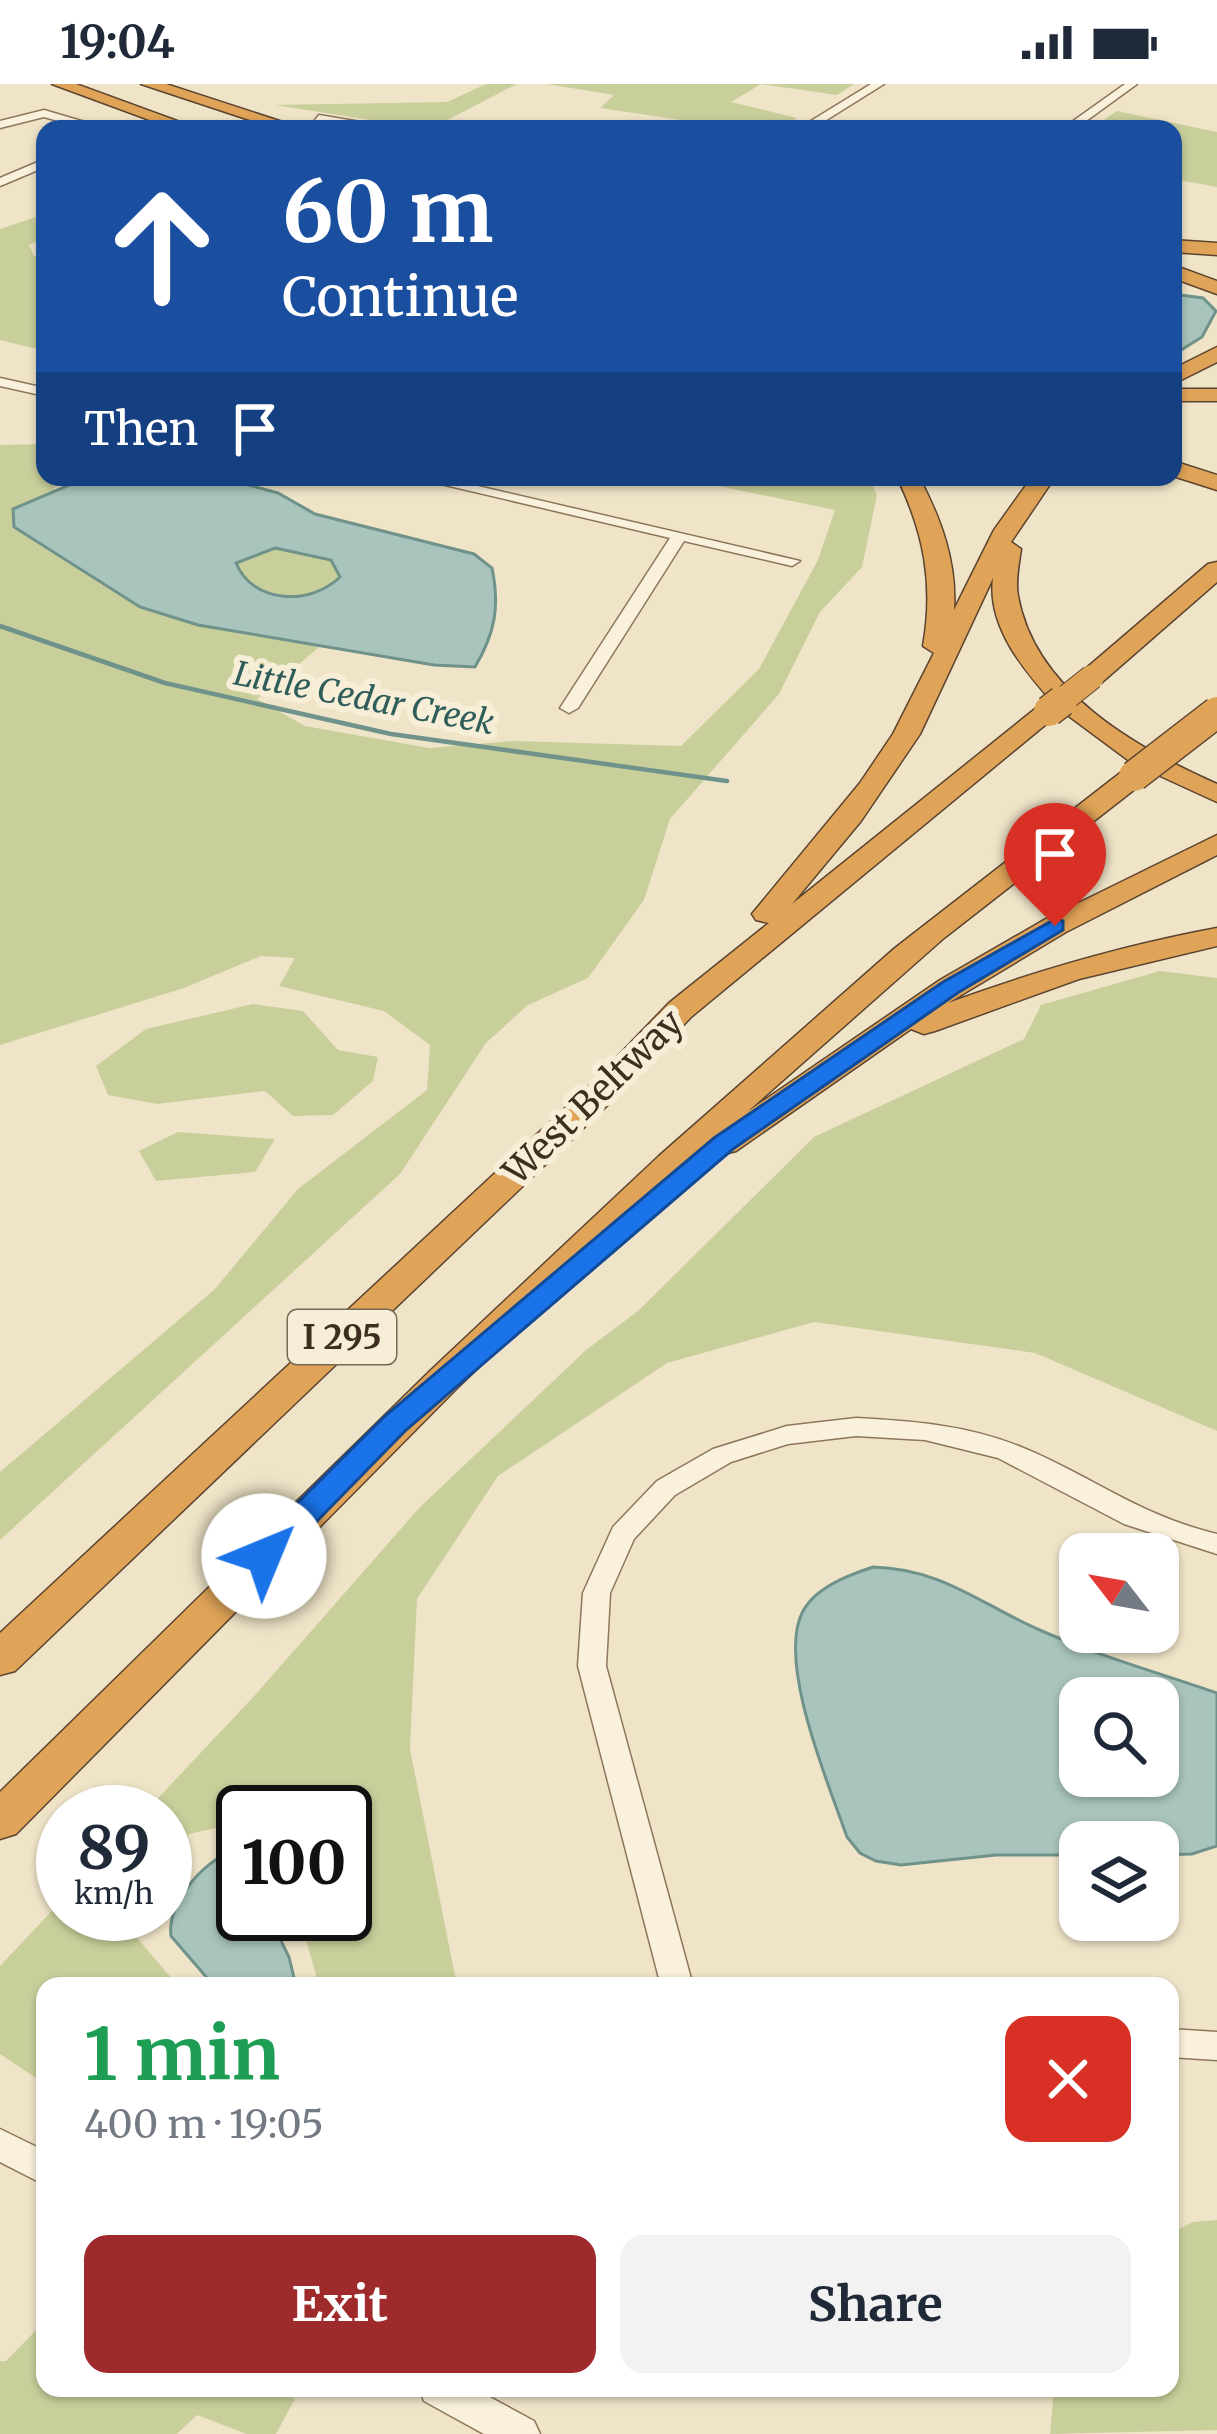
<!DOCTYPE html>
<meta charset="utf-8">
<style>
body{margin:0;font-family:Merriweather,serif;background:#f2f2f3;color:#1f2937;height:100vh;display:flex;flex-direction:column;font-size:45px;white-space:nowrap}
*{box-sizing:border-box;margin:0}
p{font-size:39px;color:#747a83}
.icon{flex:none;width:66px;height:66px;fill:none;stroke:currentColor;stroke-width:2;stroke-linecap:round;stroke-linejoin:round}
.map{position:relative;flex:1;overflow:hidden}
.side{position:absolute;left:36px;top:1893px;width:1143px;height:420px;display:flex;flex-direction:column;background:#fff;border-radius:24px;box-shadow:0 3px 9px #0004}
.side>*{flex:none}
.guide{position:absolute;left:36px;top:36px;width:1146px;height:366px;border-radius:24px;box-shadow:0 3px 9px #0004;background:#1a4fa0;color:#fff;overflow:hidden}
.needle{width:78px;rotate:301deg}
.fabs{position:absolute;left:1059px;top:1449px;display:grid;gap:24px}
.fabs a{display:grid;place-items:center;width:120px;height:120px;border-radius:24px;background:#fff;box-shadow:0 3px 9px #0004;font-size:60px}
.speed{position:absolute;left:36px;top:1701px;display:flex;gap:24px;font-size:60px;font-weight:700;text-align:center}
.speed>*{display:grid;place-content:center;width:156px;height:156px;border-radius:50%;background:#fff;box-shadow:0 3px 9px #0004;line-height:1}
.speed small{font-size:30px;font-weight:400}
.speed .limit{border:6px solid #111;border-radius:18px;background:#fff;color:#111}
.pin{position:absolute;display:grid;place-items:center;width:102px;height:102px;color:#fff;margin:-123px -51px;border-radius:50% 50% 50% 0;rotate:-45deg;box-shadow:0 0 12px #0007}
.pin .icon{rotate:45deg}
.me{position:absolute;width:132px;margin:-66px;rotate:45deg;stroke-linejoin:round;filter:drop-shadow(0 0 9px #0008)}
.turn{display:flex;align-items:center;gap:42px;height:252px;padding:0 48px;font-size:54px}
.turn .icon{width:156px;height:156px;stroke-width:2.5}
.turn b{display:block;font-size:84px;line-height:102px}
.then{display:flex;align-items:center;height:114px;padding:0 48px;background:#0003;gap:24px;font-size:45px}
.round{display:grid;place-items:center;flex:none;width:126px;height:126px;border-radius:24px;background:#f2f2f3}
.summary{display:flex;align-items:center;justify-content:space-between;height:204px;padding:0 48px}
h1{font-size:72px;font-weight:700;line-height:90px;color:#1e9e55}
.primary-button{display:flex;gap:24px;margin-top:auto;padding:24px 48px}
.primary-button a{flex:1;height:138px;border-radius:24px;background:#9e2a2b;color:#fff;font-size:48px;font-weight:700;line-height:138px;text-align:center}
.primary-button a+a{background:#f2f2f3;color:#1f2937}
.status{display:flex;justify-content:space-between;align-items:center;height:84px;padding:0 60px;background:#fff;direction:ltr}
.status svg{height:33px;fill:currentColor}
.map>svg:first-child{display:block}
.green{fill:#c9cf9b}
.water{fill:#a9c4bc;stroke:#6f938a;stroke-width:3;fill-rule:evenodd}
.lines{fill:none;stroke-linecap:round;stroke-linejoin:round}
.stream{stroke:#6f938a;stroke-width:4.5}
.minor-casing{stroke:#8d765c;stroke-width:3}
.highway-casing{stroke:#5b4430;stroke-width:3}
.minor{fill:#faf1dc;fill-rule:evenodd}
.highway{fill:#e0a458;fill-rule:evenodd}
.highway-bridge-far1-casing{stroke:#5b4430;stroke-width:26;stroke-linecap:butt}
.highway-bridge-casing{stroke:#5b4430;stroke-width:33;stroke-linecap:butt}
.highway-bridge-far1{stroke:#e0a458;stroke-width:24}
.highway-bridge{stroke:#e0a458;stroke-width:30}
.route{fill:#1a73e8;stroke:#114b97;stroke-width:3}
.labels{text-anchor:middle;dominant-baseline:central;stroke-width:12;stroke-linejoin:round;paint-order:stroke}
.far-water-label{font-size:33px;font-style:italic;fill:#2f5d5a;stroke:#f7eed8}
.shield{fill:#f7eed8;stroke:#756857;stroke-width:3}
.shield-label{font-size:33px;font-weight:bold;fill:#3d2e20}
.street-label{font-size:36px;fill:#3d2e20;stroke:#f7eed8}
</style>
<div class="status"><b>19:04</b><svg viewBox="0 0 49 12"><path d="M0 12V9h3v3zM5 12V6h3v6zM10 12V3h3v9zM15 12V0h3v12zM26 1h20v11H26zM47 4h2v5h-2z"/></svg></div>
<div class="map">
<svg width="1217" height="2350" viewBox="0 0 1217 2350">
<rect width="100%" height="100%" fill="#f0e4c8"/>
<!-- green -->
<g class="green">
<polygon points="486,0 517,0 430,45 274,21 447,18"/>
<polygon points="547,0 854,0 837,11 761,0 731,18 797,34 780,45 669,45 681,36 600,24 614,11"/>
<polygon points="1117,27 1217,48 1217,103 1173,95 1173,45 1090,45"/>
<polygon points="36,133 45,134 45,154 29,161 34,172 45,172 45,267 0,256 0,145"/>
<polygon points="45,360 45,393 88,393 53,404 198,541 324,559 257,615 305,642 429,664 514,657 681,662 759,585 818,476 835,426 674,393 869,393 877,411 862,483 820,528 779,610 670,735 644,816 588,894 528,921 486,959 400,1090 0,1456 0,1388 215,1205 298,1105 427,1006 430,961 384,927 279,902 295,874 261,872 184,904 0,961 0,361"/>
<path d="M274,464L331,476L340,493C309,522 254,520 235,479Z"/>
<polygon points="1160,887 1217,894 1217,1347 1035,1269 814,1238 667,1279 498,1392 417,1515 410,1665 457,1902 319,1902 299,1830 345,1830 345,1728 243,1728 243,1738 189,1750 165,1775 165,1728 145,1728 256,1610 420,1423 586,1266 638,1227 814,1053 1024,955 1041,921"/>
<polygon points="253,920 303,927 338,966 378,973 373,997 333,1031 293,1032 265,1007 157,1020 108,1011 96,982 146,945"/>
<polygon points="178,1048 275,1055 255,1088 156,1097 139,1067"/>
<polygon points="63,1815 63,1830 117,1830 178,1902 45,1902 45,2000 0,1970 0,1882"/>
<polygon points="1217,2136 1217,2346 1050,2350 1054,2304 1170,2304 1170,2150 1193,2138"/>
<polygon points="45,2237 45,2304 277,2304 295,2315 276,2350 247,2350 197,2331 177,2350 0,2350 0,2277 6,2277"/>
</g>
<!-- water -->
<g class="water">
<polygon points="1173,210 1203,214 1216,227 1202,253 1173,271"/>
<path d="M88,393L230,396L278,409L315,430L474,470L492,484C500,523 495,549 475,583L434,581L198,541L140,523L14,443L13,425ZM275,464L331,476L340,493C310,522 253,520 236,479Z"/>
<path d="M873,1483C944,1485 981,1521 1042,1547C1099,1572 1159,1589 1217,1609V1762L1192,1770L1158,1771V1758H1080V1771H996L901,1781L876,1777L860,1769L847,1753C829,1701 776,1577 803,1527C816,1503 849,1491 873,1483ZM1080,1614H1158V1692H1080Z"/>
<path d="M231,1768L243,1778V1830H268L289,1873L296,1902H214L171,1852C167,1820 202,1778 231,1768Z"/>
</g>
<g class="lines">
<!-- stream -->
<polyline class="stream" points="0,542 165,599 391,650 727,697"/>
<defs>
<g id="minor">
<polygon points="871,0 884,0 812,45 798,45"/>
<polygon points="1125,0 1137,0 1075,45 1062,45"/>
<polygon points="44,26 102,43 104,45 86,45 44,33 0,44 0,37"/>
<polygon points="319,31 384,42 390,45 315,36"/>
<polygon points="45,75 45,83 0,102 0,94"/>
<polygon points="0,294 45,304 45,312 0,302"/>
<polygon points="411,393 439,393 800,477 792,482 684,457 578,624 569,629 560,624 670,454"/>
<path d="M856,1334C912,1337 968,1341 1021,1363C1092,1392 1138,1431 1217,1450V1470L1124,1440L998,1374L925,1356L856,1352L788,1360L731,1378L675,1411L634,1455L610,1509L606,1582L693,1902H661L578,1582L583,1509L613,1443L657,1397L713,1365L787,1342Z"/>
<polygon points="1170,1945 1217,1948 1217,1976 1170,1973"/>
<polygon points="0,2045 45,2067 45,2101 0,2078"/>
<polygon points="419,2304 473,2304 534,2337 540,2350 484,2350 424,2317"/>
</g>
<g id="highway">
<polygon points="52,0 76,0 199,45 174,45"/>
<polygon points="141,0 166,0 304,45 277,45"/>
<polygon points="1173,156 1217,159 1217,171 1173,168"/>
<polygon points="1173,181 1217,197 1217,210 1173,194"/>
<polygon points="1217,263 1217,278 1173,300 1173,285"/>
<rect x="1173" y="305" width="44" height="12"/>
<polygon points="1173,377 1217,391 1217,406 1173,392"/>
<path d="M897,393H919C941,435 957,478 954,526L994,446L1032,393H1055L1011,458L1021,465C1019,480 1015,497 1018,512C1035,607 1136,664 1217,700V718L1132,679L1062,627L691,933L615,1014L15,1587L0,1591V1549L591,1000L669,919L769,839L756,836L752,830L860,699L893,650L934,569L923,562C934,500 924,449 897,393ZM993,494C987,543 1024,586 1054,620L1040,621L792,820L861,737L920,650Z"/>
<polygon points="1217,478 1217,498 1101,599 1083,599 1079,593 1083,587 1208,480"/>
<path d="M1134,684L1148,692L1144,698L944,854L747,1028L940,896L1044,836L1217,751V771L1066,848L948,919C1036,887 1125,861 1217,844V862L1079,895L935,947L924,950L911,945L736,1067L724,1070L709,1063L457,1304L16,1750L0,1755V1708L431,1286L659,1072L895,864L1124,686Z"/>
</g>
</defs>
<!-- minor casing -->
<use href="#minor" class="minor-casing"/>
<!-- highway casing -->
<use href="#highway" class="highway-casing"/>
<!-- minor -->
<use href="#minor" class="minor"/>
<!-- highway -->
<use href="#highway" class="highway"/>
<defs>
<polyline id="highway-bridge-far1" points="1058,620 1092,593"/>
<g id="highway-bridge">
<polyline points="1049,627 1062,617"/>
<polyline points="1134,692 1217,628"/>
</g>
</defs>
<!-- highway-bridge-far1 casing -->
<use href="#highway-bridge-far1" class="highway-bridge-far1-casing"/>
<!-- highway-bridge casing -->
<use href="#highway-bridge" class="highway-bridge-casing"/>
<!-- highway-bridge-far1 -->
<use href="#highway-bridge-far1" class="highway-bridge-far1"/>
<!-- highway-bridge -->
<use href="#highway-bridge" class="highway-bridge"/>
</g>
<!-- route -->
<polygon class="route" points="1055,835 1063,837 1063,846 959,908 733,1065 406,1346 275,1480 253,1480 248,1472 253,1463 385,1332 714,1054 943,898"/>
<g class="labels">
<!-- far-water labels -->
<g class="far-water-label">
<text transform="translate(364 614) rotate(11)">Little Cedar Creek</text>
</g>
<!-- shield labels -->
<rect class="shield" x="288" y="1226" width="108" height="54" rx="9"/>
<g class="shield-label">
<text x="342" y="1253">I 295</text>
</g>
<!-- street labels -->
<g class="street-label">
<text transform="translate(593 1013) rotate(-44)">West Beltway</text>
</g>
</g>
</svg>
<div class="fabs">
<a><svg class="needle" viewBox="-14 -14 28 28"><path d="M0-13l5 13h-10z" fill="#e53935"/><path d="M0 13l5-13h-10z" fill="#747a83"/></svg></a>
<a><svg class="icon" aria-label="search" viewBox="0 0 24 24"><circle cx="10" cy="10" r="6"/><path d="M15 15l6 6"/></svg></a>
<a><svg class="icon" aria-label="layers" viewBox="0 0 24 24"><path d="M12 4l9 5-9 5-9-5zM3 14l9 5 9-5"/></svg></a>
</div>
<div class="speed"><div>89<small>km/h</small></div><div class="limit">100</div></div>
<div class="pin" style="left:1055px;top:842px;background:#d93025"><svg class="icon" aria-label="arrive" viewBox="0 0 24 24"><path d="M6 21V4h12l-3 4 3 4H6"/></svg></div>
<svg class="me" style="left:264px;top:1472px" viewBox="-20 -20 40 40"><circle r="19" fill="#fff"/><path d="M0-13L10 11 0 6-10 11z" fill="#1a73e8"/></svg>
<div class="guide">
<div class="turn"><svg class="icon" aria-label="ahead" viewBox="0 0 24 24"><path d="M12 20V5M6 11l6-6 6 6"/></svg><div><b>60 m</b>Continue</div></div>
<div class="then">Then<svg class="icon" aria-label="arrive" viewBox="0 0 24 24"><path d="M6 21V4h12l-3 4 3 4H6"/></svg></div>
</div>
<section class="side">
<div class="summary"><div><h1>1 min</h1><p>400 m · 19:05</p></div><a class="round" style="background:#d93025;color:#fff"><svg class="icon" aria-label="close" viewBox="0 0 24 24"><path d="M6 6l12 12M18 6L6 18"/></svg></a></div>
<div class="primary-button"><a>Exit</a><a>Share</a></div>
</section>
</div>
